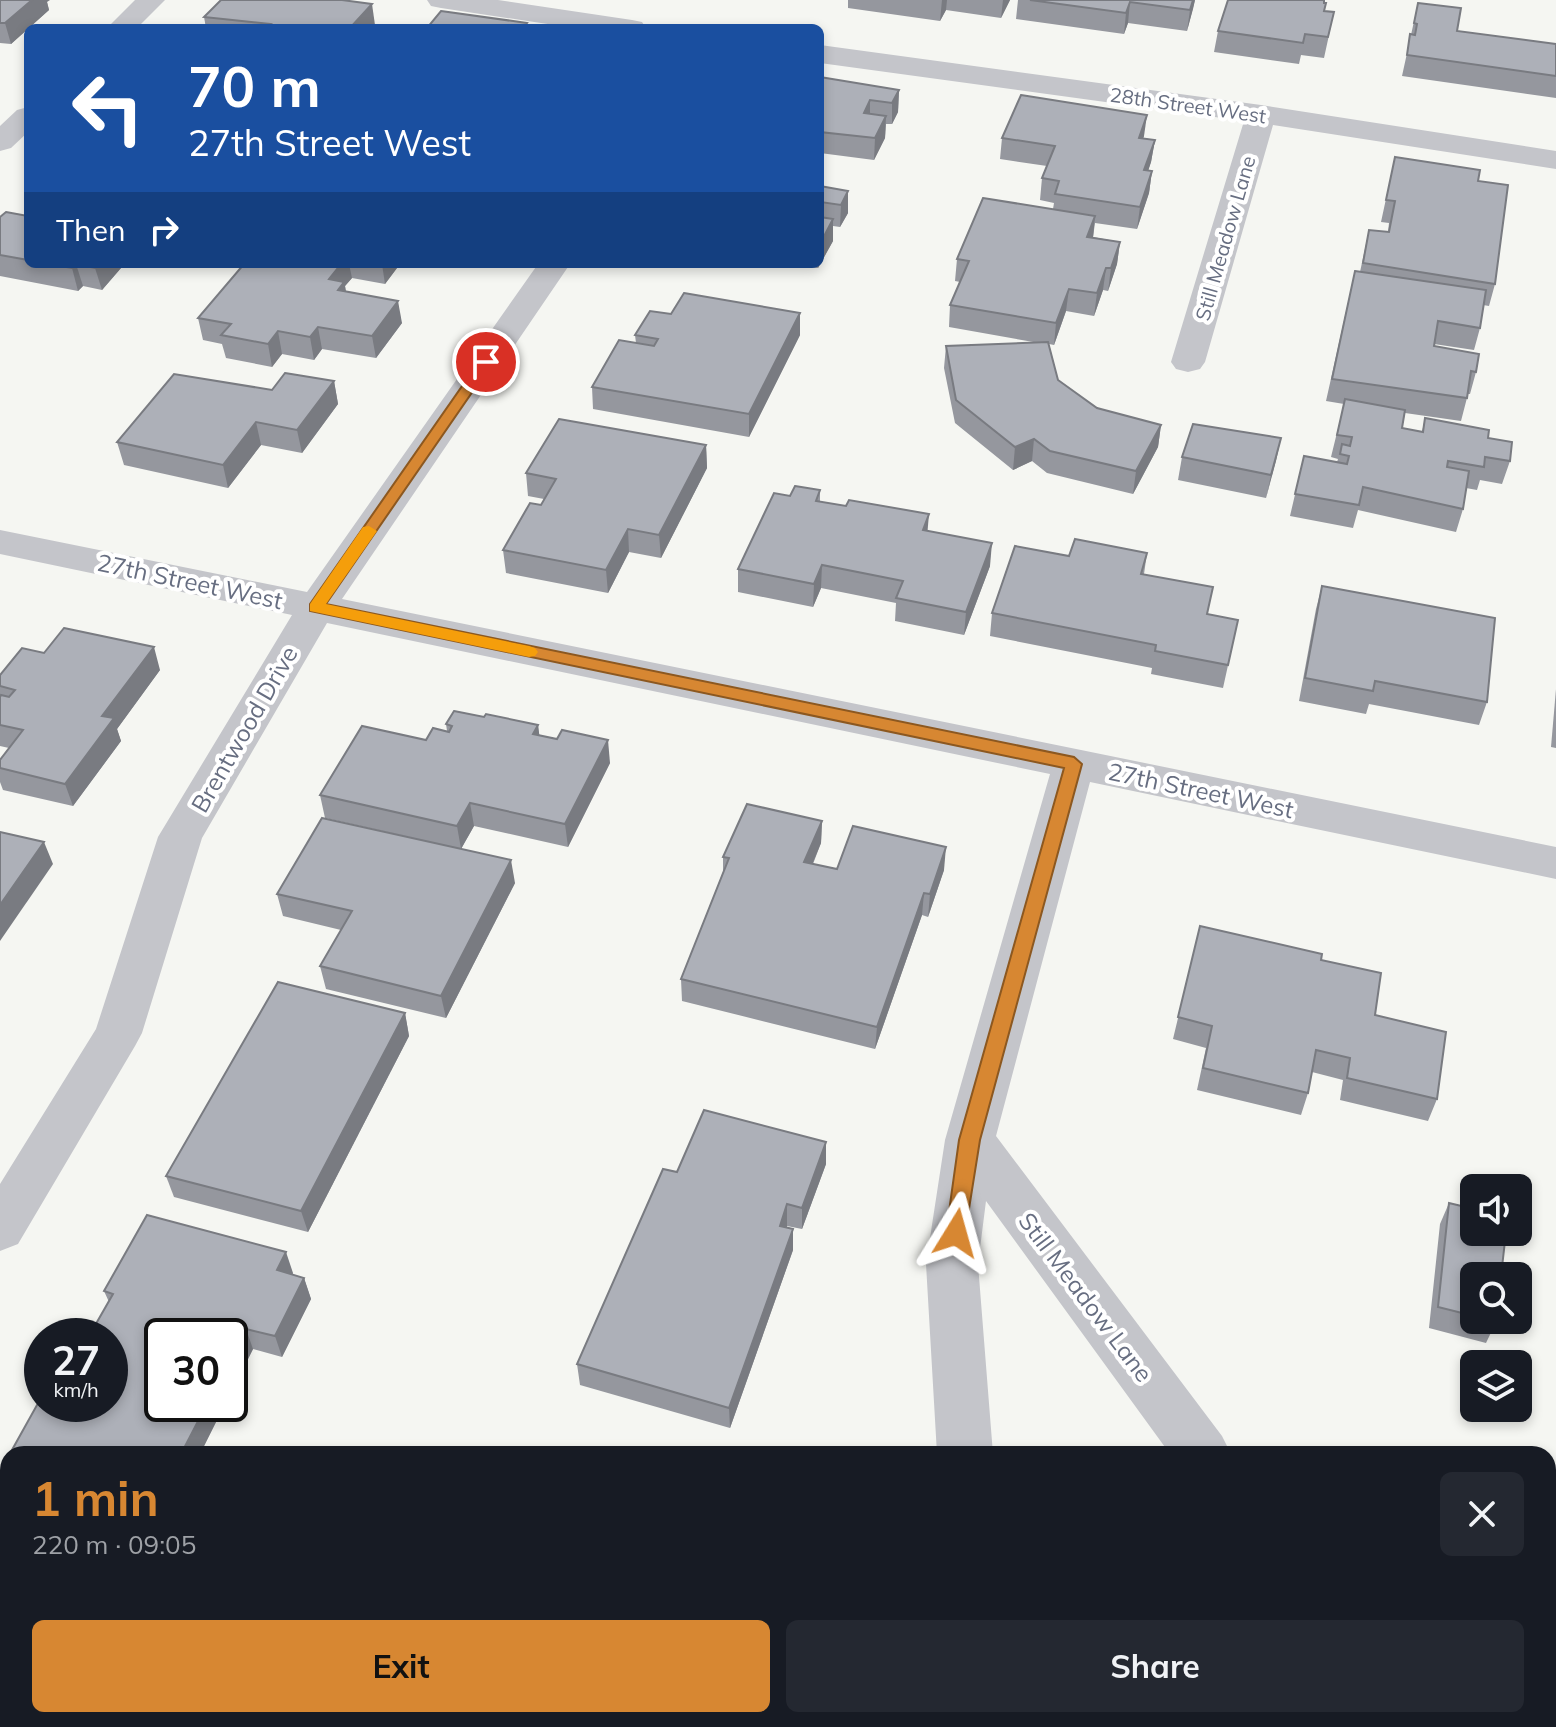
<!DOCTYPE html>
<meta charset="utf-8">
<style>
body{margin:0;font-family:Mulish,sans-serif;background:#242831;color:#f1f3f6;height:100vh;display:flex;flex-direction:column;font-size:30px;white-space:nowrap}
*{box-sizing:border-box;margin:0}
p{font-size:26px;color:#9ea1a6}
.icon{flex:none;width:44px;height:44px;fill:none;stroke:currentColor;stroke-width:2;stroke-linecap:round;stroke-linejoin:round}
.map{position:relative;flex:1;overflow:hidden}
.panel{position:absolute;left:0px;top:1446px;width:1556px;height:282px;display:flex;flex-direction:column;background:#171b24;border-radius:24px 24px 0 0;box-shadow:0 4px 12px #0003}
.panel>*{flex:none}
.banner{position:absolute;left:24px;top:24px;width:800px;height:244px;border-radius:12px;box-shadow:0 4px 12px #0003;background:#1a4fa0;color:#fff;overflow:hidden}
.fabs{position:absolute;left:1460px;top:1174px;display:grid;gap:16px}
.fabs a{display:grid;place-items:center;width:72px;height:72px;border-radius:12px;background:#171b24;box-shadow:0 4px 12px #0003;font-size:40px}
.speed{position:absolute;left:24px;top:1318px;display:flex;gap:16px;font-size:40px;font-weight:700;text-align:center}
.speed>*{display:grid;place-content:center;width:104px;height:104px;border-radius:50%;background:#171b24;box-shadow:0 4px 12px #0003;line-height:1}
.speed small{font-size:20px;font-weight:400}
.speed .limit{border:4px solid #111;border-radius:12px;background:#fff;color:#111}
.pin{position:absolute;display:grid;place-items:center;width:68px;height:68px;color:#fff;margin:-34px;border:4px solid #fff;border-radius:50%;box-shadow:0 2px 8px #0007}
.me{position:absolute;width:88px;margin:-44px;rotate:8deg;stroke-linejoin:round;filter:drop-shadow(0 0 6px #0008)}
.turn{display:flex;align-items:center;gap:28px;height:168px;padding:0 32px;font-size:36px}
.turn .icon{width:104px;height:104px;stroke-width:2.5}
.turn b{display:block;font-size:56px;line-height:68px}
.then{display:flex;align-items:center;height:76px;padding:0 32px;background:#0003;gap:16px;font-size:30px}
.round{display:grid;place-items:center;flex:none;width:84px;height:84px;border-radius:12px;background:#242831}
.summary{display:flex;align-items:center;justify-content:space-between;height:136px;padding:0 32px}
h1{font-size:48px;font-weight:700;line-height:60px;color:#d78732}
.cta{display:flex;gap:16px;margin-top:auto;padding:16px 32px}
.cta a{flex:1;height:92px;border-radius:12px;background:#d78732;color:#111;font-size:32px;font-weight:700;line-height:92px;text-align:center}
.cta a+a{background:#242831;color:#f1f3f6}
.map>svg:first-child{display:block}
.lines{fill:none;stroke-linecap:round;stroke-linejoin:round}
.minor{fill:#c4c5ca;fill-rule:evenodd}
.wall{fill:#95979e}
.shaded-wall{fill:#797b81}
.building{fill:#adb0b8;stroke:#797b81;stroke-width:2}
.route{fill:#d78732;stroke:#8c5820;stroke-width:2}
.slow{fill:#f59e0b}
.labels{text-anchor:middle;dominant-baseline:central;stroke-width:8;stroke-linejoin:round;paint-order:stroke}
.far-street-label{font-size:20px;fill:#676e81;stroke:#fff}
.street-label{font-size:24px;fill:#676e81;stroke:#fff}
</style>
<div class="map">
<svg width="1556" height="1727" viewBox="0 0 1556 1727">
<rect width="100%" height="100%" fill="#f5f6f2"/>
<g class="lines">
<!-- minor -->
<g class="minor">
<polygon points="135,0 165,0 137,28 107,28"/>
<polygon points="427,0 498,0 632,20 642,22 646,28 574,28 441,8 431,6"/>
<polygon points="820,45 1261,105 1556,151 1556,169 1273,125 1205,362 1200,369 1188,372 1176,369 1171,362 1244,121 820,63"/>
<polygon points="28,107 28,132 11,148 0,151 0,126 17,110"/>
<polygon points="538,264 570,264 342,599 1556,847 1556,879 1090,782 996,1136 1222,1436 1231,1454 1170,1454 986,1201 978,1264 993,1454 937,1454 926,1264 945,1140 1050,774 327,623 202,838 142,1033 135,1046 18,1244 0,1251 0,1184 96,1029 158,837 292,615 0,554 0,530 307,592"/>
<polygon points="953,1720 1013,1720 1014,1727 954,1727"/>
<polygon points="1255,1720 1315,1720 1314,1727 1254,1727"/>
</g>
</g>
<!-- wall -->
<g class="wall">
<polygon points="0,0 47,2 49,10 11,44 0,43"/>
<polygon points="848,0 1010,0 1001,18 946,10 940,21 848,8"/>
<polygon points="1018,0 1195,0 1187,31 1128,23 1124,34 1016,19"/>
<polygon points="1418,3 1457,31 1556,44 1556,98 1402,76"/>
<polygon points="1325,11 1334,12 1324,58 1301,55 1299,64 1214,52 1218,31"/>
<polygon points="204,17 375,25 373,28 206,28"/>
<polygon points="820,77 899,90 898,112 892,124 886,124 885,138 874,160 820,153"/>
<polygon points="1144,136 1143,138 1155,140 1151,162 1148,171 1152,171 1149,193 1137,229 1095,223 1093,237 1120,242 1117,264 1108,291 1103,290 1094,316 1066,311 1054,345 1049,344 1058,380 1097,408 1161,425 1158,447 1133,494 1047,473 1032,461 1013,470 955,423 944,368 946,346 1039,343 949,327 950,305 960,282 955,281 957,259 1053,209 1054,203 1040,200 1042,178 1047,166 1000,159 1002,138"/>
<polygon points="1395,157 1495,284 1489,306 1483,305 1480,328 1474,350 1434,344 1434,346 1476,372 1470,394 1468,394 1461,421 1405,413 1402,428 1422,432 1425,418 1488,438 1510,461 1502,484 1480,480 1477,490 1466,488 1463,509 1456,532 1358,510 1353,528 1290,516 1304,456 1337,462 1338,459 1331,457 1344,404 1326,401 1355,271 1360,272 1369,230 1388,232 1389,223 1381,222"/>
<polygon points="820,186 848,191 848,213 840,227 833,226 833,241 818,268 788,264 820,264"/>
<polygon points="28,216 28,264 120,264 121,268 102,290 83,286 78,291 0,276 0,217"/>
<polygon points="244,264 400,264 385,284 352,278 345,286 346,292 402,323 376,358 322,349 314,360 282,354 272,367 226,358 222,344 203,340 198,318"/>
<polygon points="800,313 800,335 749,437 593,409 592,387 636,343 635,335"/>
<polygon points="334,381 338,404 302,453 261,445 228,488 124,465 117,442"/>
<polygon points="1281,438 1266,498 1178,480 1182,457"/>
<polygon points="706,445 707,468 661,558 629,552 608,593 506,573 503,550 541,505 544,499 528,496 526,473"/>
<polygon points="820,490 820,502 928,531 990,566 964,635 895,621 896,603 821,588 813,607 738,592 738,569"/>
<polygon points="1147,553 1144,574 1207,614 1238,620 1223,688 1151,674 1152,668 990,636 992,613 1069,556"/>
<polygon points="1322,586 1487,702 1479,725 1369,704 1366,714 1299,701 1316,609"/>
<polygon points="44,653 160,670 117,729 121,741 73,806 3,790 0,782 0,760 9,748 0,746 0,675"/>
<polygon points="1556,689 1556,748 1551,747"/>
<polygon points="484,717 538,725 539,735 610,763 568,847 474,826 461,849 515,883 446,1018 326,989 320,966 341,930 283,916 277,894 444,845 325,818 320,795 426,740 447,731 446,724"/>
<polygon points="822,821 821,843 813,864 837,869 944,870 928,917 922,915 875,1049 682,1001 681,979 723,872 723,857"/>
<polygon points="1200,926 1321,960 1375,1015 1437,1099 1428,1121 1340,1100 1343,1080 1312,1072 1308,1093 1301,1115 1197,1090 1206,1048 1173,1039"/>
<polygon points="405,1013 409,1036 308,1232 174,1197 166,1176"/>
<polygon points="826,1142 826,1164 802,1229 787,1226 786,1228 793,1250 730,1428 580,1385 577,1364"/>
<polygon points="1449,1203 1474,1276 1474,1320 1497,1320 1486,1343 1429,1328 1440,1224"/>
<polygon points="293,1273 292,1275 304,1278 311,1299 282,1357 253,1349 230,1395 230,1336 225,1404 200,1454 14,1454 12,1450 110,1404 109,1302 104,1291"/>
<polygon points="1366,1720 1548,1720 1554,1727 1365,1727"/>
</g>
<!-- shaded-wall -->
<g class="shaded-wall">
<polygon points="28,0 50,0 47,2 49,10 11,44 5,23"/>
<polygon points="942,0 947,0 946,10 940,21"/>
<polygon points="1003,0 1010,0 1001,18"/>
<polygon points="1193,0 1195,0 1193,9 1187,31 1190,10"/>
<polygon points="1130,2 1128,23 1124,34 1126,13"/>
<polygon points="372,4 375,25 373,28 350,28"/>
<polygon points="899,90 898,112 892,124 892,103"/>
<polygon points="870,100 870,121 864,113"/>
<polygon points="1147,115 1144,136 1136,160 1139,138"/>
<polygon points="886,116 885,138 874,160 875,138"/>
<polygon points="1155,140 1151,162 1141,192 1144,170"/>
<polygon points="1152,171 1149,193 1137,229 1140,207"/>
<polygon points="848,191 848,213 840,227 841,205"/>
<polygon points="1095,216 1093,238 1087,237"/>
<polygon points="833,219 833,241 818,268 818,264 820,264 820,244"/>
<polygon points="1120,242 1117,264 1108,291 1111,268"/>
<polygon points="76,264 83,286 78,291 72,268"/>
<polygon points="99,264 120,264 121,268 102,290 95,268"/>
<polygon points="341,264 349,264 352,278 345,286 348,305 329,279"/>
<polygon points="382,264 400,264 385,284"/>
<polygon points="1106,268 1103,290 1094,316 1097,293"/>
<polygon points="1069,289 1066,311 1054,345 1056,323"/>
<polygon points="398,301 402,323 376,358 372,336"/>
<polygon points="800,313 800,335 749,437 749,414"/>
<polygon points="318,327 322,349 314,360 310,337"/>
<polygon points="278,331 282,354 272,367 268,344"/>
<polygon points="334,381 338,404 302,453 297,430"/>
<polygon points="256,422 261,445 228,488 223,465"/>
<polygon points="1161,425 1158,447 1133,494 1136,471"/>
<polygon points="1281,438 1276,461 1266,498 1271,475"/>
<polygon points="1034,439 1032,461 1013,470 1015,447"/>
<polygon points="706,445 707,468 661,558 659,535"/>
<polygon points="929,514 927,537 923,530"/>
<polygon points="628,529 629,552 608,593 606,570"/>
<polygon points="992,543 990,566 964,635 966,612"/>
<polygon points="822,565 821,588 813,607 814,584"/>
<polygon points="154,647 160,670 117,729 121,741 73,806 65,784 102,716"/>
<polygon points="538,725 541,748 533,734"/>
<polygon points="608,740 610,763 568,847 565,824"/>
<polygon points="470,803 474,826 461,849 457,826"/>
<polygon points="822,821 821,843 804,884 804,862"/>
<polygon points="44,842 53,864 0,941 0,905"/>
<polygon points="946,847 944,870 928,917 930,894"/>
<polygon points="511,860 515,883 446,1018 441,996"/>
<polygon points="924,893 922,915 875,1049 877,1027"/>
<polygon points="405,1013 409,1036 308,1232 301,1211"/>
<polygon points="826,1142 826,1164 802,1229 802,1208"/>
<polygon points="787,1204 787,1226 780,1247 780,1226"/>
<polygon points="793,1229 793,1250 730,1428 729,1408"/>
<polygon points="286,1252 293,1273 284,1291 277,1270"/>
<polygon points="304,1278 311,1299 282,1357 275,1336"/>
<polygon points="246,1329 253,1349 230,1395 230,1359"/>
<polygon points="207,1404 225,1404 200,1454 181,1454"/>
<polygon points="30,1720 51,1720 47,1727 26,1727"/>
</g>
<!-- building -->
<g class="building">
<polygon points="0,0 32,0 5,23 0,23"/>
<polygon points="221,0 342,0 372,4 350,28 268,28 271,24 204,17"/>
<polygon points="1030,0 1193,0 1190,10 1130,2 1126,13"/>
<polygon points="1228,0 1324,0 1324,3 1326,3 1324,11 1334,12 1328,37 1305,34 1303,43 1218,31"/>
<polygon points="1418,3 1461,8 1457,31 1556,44 1556,76 1407,55 1410,34 1415,35 1417,24 1414,23"/>
<polygon points="441,11 527,23 523,28 427,28"/>
<polygon points="820,77 899,90 892,103 870,100 864,113 886,116 875,138 820,132"/>
<polygon points="1021,95 1147,115 1139,138 1155,140 1144,170 1152,171 1140,207 1055,194 1059,181 1042,178 1055,146 1002,138"/>
<polygon points="1395,157 1480,170 1478,181 1508,185 1495,284 1363,263 1369,230 1389,232 1395,201 1386,200"/>
<polygon points="820,186 848,191 841,205 820,202"/>
<polygon points="983,198 1095,216 1087,237 1120,242 1111,268 1106,268 1097,293 1069,289 1056,323 950,305 969,261 957,259"/>
<polygon points="6,212 28,216 28,260 0,255 0,217"/>
<polygon points="820,217 833,219 820,244"/>
<polygon points="48,264 99,264 95,268 76,264 72,268"/>
<polygon points="244,264 341,264 329,279 344,282 338,290 398,301 372,336 318,327 310,337 278,331 268,344 221,335 231,324 198,318"/>
<polygon points="1355,271 1486,290 1480,328 1438,321 1434,346 1479,354 1476,372 1471,371 1467,398 1332,379"/>
<polygon points="684,293 800,313 749,414 592,387 619,340 654,346 658,339 635,335 650,311 671,314"/>
<polygon points="1048,342 1058,380 1097,408 1161,425 1136,471 1050,451 1034,439 1015,447 956,400 946,346"/>
<polygon points="285,373 334,381 297,430 256,422 223,465 117,442 174,374 272,390"/>
<polygon points="1345,399 1405,410 1402,428 1423,432 1425,418 1489,430 1488,438 1512,442 1510,461 1485,457 1484,467 1448,461 1447,467 1469,471 1463,509 1363,487 1359,505 1295,494 1304,456 1347,464 1349,456 1340,454 1342,444 1350,446 1352,437 1337,435"/>
<polygon points="559,419 706,445 659,535 628,529 606,570 503,550 530,503 541,505 556,479 526,473"/>
<polygon points="1193,424 1281,438 1271,475 1182,457"/>
<polygon points="795,486 820,490 816,501 846,506 849,500 929,514 923,530 992,543 966,612 896,598 903,581 822,565 814,584 738,569 774,493 790,496"/>
<polygon points="1075,539 1147,553 1141,574 1213,587 1207,614 1238,620 1228,665 1155,651 1156,645 992,613 1015,546 1069,556"/>
<polygon points="1322,586 1495,618 1487,702 1375,681 1373,691 1305,678"/>
<polygon points="64,628 154,647 102,716 114,718 65,784 0,768 0,760 23,730 0,725 0,697 1,695 9,697 15,690 0,686 0,675 22,648 44,653"/>
<polygon points="454,711 484,717 486,714 538,725 533,734 557,739 562,730 608,740 565,824 470,803 457,826 320,795 362,726 426,740 433,728 449,732 452,726 446,724"/>
<polygon points="747,804 822,821 804,862 837,869 853,826 946,847 930,894 924,893 877,1027 681,979 729,858 723,857"/>
<polygon points="322,818 511,860 441,996 320,966 352,911 277,894"/>
<polygon points="0,832 44,842 0,905"/>
<polygon points="1200,926 1322,954 1321,960 1381,973 1375,1015 1446,1032 1437,1099 1347,1078 1350,1058 1316,1050 1308,1093 1203,1068 1212,1026 1178,1017"/>
<polygon points="278,982 405,1013 301,1211 166,1176"/>
<polygon points="704,1110 826,1142 802,1208 787,1204 780,1226 793,1229 729,1408 577,1364 663,1169 677,1172"/>
<polygon points="1449,1203 1474,1209 1474,1232 1506,1232 1501,1276 1474,1276 1474,1316 1438,1307"/>
<polygon points="147,1215 286,1252 277,1270 304,1278 275,1336 246,1329 230,1359 230,1336 162,1336 162,1404 207,1404 181,1454 25,1454 12,1450 42,1396 42,1404 110,1404 110,1336 89,1336 113,1294 104,1291"/>
<polygon points="0,1471 8,1474 8,1720 30,1720 26,1727 0,1727"/>
<polygon points="1548,1716 1554,1717 1554,1727 1391,1727 1374,1721 1374,1720 1548,1720"/>
<polygon points="457,1720 654,1720 654,1727 456,1727"/>
</g>
<!-- route -->
<polygon class="route" points="486,358 493,362 326,604 1074,757 1082,764 980,1140 964,1240 956,1242 949,1240 946,1233 959,1140 1064,768 310,611 310,604 481,359"/>
<!-- slow -->
<polygon class="slow" points="369,526 377,531 326,604 529,646 535,648 538,652 535,656 529,657 310,611 310,604 363,527"/>
<g class="labels">
<!-- far-street labels -->
<g class="far-street-label">
<text transform="translate(1188 105) rotate(8)">28th Street West</text>
<text transform="translate(1225 238) rotate(-74)">Still Meadow Lane</text>
</g>
<!-- street labels -->
<g class="street-label">
<text transform="translate(190 581) rotate(12)">27th Street West</text>
<text transform="translate(244 729) rotate(-60)">Brentwood Drive</text>
<text transform="translate(1201 790) rotate(12)">27th Street West</text>
<text transform="translate(1086 1297) rotate(53)">Still Meadow Lane</text>
</g>
</g>
</svg>
<div class="fabs">
<a><svg class="icon" aria-label="sound" viewBox="0 0 24 24"><path d="M4 9h4l5-4v14l-5-4H4zM17 9q2 3 0 6"/></svg></a>
<a><svg class="icon" aria-label="search" viewBox="0 0 24 24"><circle cx="10" cy="10" r="6"/><path d="M15 15l6 6"/></svg></a>
<a><svg class="icon" aria-label="layers" viewBox="0 0 24 24"><path d="M12 4l9 5-9 5-9-5zM3 14l9 5 9-5"/></svg></a>
</div>
<div class="speed"><div>27<small>km/h</small></div><div class="limit">30</div></div>
<div class="pin" style="left:486px;top:362px;background:#d93025"><svg class="icon" aria-label="arrive" viewBox="0 0 24 24"><path d="M6 21V4h12l-3 4 3 4H6"/></svg></div>
<svg class="me" style="left:956px;top:1233px" viewBox="-20 -20 40 40"><path d="M0-17L14 15 0 8-14 15z" fill="#d78732" stroke="#fff" stroke-width="4"/></svg>
<div class="banner">
<div class="turn"><svg class="icon" aria-label="left" viewBox="0 0 24 24"><path d="M17 20v-9H6M10 6l-5 5 5 5"/></svg><div><b>70 m</b>27th Street West</div></div>
<div class="then">Then<svg class="icon" aria-label="right" viewBox="0 0 24 24"><path d="M7 20v-9h11M14 6l5 5-5 5"/></svg></div>
</div>
<section class="panel">
<div class="summary"><div><h1>1 min</h1><p>220 m · 09:05</p></div><a class="round"><svg class="icon" aria-label="close" viewBox="0 0 24 24"><path d="M6 6l12 12M18 6L6 18"/></svg></a></div>
<div class="cta"><a>Exit</a><a>Share</a></div>
</section>
</div>
